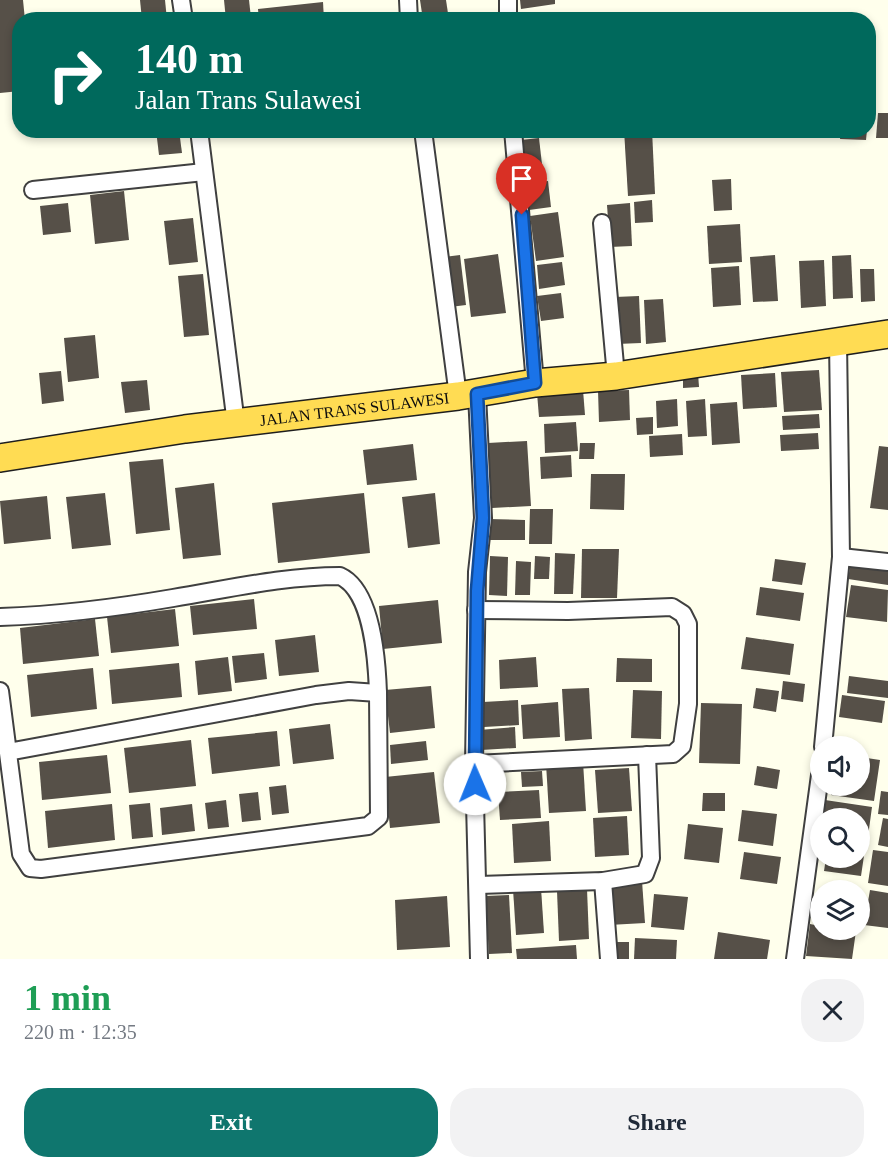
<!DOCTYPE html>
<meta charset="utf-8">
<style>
body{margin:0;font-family:"Times New Roman",serif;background:#f2f2f3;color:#1f2937;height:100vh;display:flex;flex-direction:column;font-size:22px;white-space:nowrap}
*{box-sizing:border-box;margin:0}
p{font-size:20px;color:#747a83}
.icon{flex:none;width:33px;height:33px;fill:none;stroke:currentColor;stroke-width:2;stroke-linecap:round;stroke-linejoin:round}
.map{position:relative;height:959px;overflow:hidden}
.panel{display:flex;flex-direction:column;background:#fff;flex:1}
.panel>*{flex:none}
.guide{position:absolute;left:12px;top:12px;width:864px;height:126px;border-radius:24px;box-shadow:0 3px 9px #0003;background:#00695c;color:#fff;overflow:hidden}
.tools{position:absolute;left:810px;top:736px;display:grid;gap:12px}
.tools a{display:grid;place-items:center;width:60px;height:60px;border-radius:50%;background:#fff;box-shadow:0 3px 9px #0003;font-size:30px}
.pin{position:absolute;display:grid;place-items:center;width:51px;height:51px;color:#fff;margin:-62px -26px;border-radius:50% 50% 50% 0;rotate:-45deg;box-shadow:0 0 6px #0007}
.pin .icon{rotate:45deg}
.me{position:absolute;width:66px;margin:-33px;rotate:359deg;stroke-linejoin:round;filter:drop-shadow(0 0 4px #0008)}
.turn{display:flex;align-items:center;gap:21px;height:126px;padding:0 24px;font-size:27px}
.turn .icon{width:78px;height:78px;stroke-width:2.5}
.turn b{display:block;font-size:42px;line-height:51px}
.round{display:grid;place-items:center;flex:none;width:63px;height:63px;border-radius:24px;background:#f2f2f3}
.headline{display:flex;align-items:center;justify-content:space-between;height:102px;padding:0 24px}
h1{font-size:36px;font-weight:700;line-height:45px;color:#1e9e55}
.cta{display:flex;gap:12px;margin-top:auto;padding:12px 24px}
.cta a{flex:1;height:69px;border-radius:24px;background:#0f766e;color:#fff;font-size:24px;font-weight:700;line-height:69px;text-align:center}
.cta a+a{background:#f2f2f3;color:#1f2937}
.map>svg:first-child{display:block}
.building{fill:#565048}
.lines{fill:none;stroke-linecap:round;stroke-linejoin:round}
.minor-casing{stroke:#404040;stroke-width:20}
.trunk-casing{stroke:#1e1e1e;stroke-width:30}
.minor{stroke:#fff;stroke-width:16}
.trunk{stroke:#ffdc53;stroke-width:27}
.route-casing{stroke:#114b97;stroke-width:15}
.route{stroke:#1a73e8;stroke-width:10}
.labels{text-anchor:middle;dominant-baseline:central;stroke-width:6;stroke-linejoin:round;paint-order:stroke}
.street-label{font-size:16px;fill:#0d0d0d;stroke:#fff}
</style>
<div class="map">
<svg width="888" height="959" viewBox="0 0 888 959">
<rect width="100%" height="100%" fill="#ffffec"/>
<!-- building -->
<g class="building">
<polygon points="0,0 23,0 25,20 20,20 20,91 0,93"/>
<polygon points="140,0 165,0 167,20 142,20"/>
<polygon points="224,0 249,0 251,18 226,20"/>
<polygon points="420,0 446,0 449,20 423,20"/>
<polygon points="520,0 555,0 555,4 521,9"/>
<polygon points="323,2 324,20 259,20 258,9"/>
<polygon points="878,113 888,113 888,138 876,138"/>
<polygon points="83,130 110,130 110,135 83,138"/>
<polygon points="156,130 179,130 182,153 159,155"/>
<polygon points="624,130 652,130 655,194 628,196"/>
<polygon points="841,130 867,130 866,140 840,139"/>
<polygon points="539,138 543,173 526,175 521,140"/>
<polygon points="731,179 732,210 714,211 712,180"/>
<polygon points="548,181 551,207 529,210 525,184"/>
<polygon points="124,191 129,240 95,244 90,195"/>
<polygon points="652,200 653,222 635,223 634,202"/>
<polygon points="68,203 71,232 43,235 40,206"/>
<polygon points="630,203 632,246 610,247 607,205"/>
<polygon points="558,212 564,257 536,261 530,216"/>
<polygon points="193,218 198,262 169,265 164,221"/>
<polygon points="740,224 742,262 709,264 707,226"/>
<polygon points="498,254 506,313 471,317 464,259"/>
<polygon points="460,255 466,305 450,307 444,257"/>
<polygon points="775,255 778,301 753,302 750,257"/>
<polygon points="851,255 853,298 833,299 832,256"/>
<polygon points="824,260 826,306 801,308 799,261"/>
<polygon points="562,262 565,285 539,289 537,265"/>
<polygon points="739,266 741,305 713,307 711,268"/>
<polygon points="860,269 874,269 875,301 861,302"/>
<polygon points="203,274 209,335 184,337 178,276"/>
<polygon points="561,293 564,318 541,321 537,296"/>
<polygon points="639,296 641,343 617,344 615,297"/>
<polygon points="663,299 666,342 646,344 644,300"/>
<polygon points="95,335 99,378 68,382 64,338"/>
<polygon points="819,370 822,410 784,412 781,372"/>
<polygon points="61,371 64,401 42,404 39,373"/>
<polygon points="698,373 699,387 683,388 683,374"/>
<polygon points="775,373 777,407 743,409 741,375"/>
<polygon points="147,380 150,410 125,413 121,382"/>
<polygon points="583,390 585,415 539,417 537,393"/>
<polygon points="629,390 630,420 599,422 598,391"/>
<polygon points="677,399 678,426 657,428 656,401"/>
<polygon points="705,399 707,436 688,437 686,401"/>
<polygon points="737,402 740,443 712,445 710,404"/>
<polygon points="819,414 820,428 783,430 782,416"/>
<polygon points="653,417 653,434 637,435 636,418"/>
<polygon points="576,422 578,451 545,453 544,424"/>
<polygon points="818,433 819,449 781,451 780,435"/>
<polygon points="682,434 683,455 650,457 649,436"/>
<polygon points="527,441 531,506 492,508 488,443"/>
<polygon points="580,443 595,443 594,459 579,459"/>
<polygon points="413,444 417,480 367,485 363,450"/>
<polygon points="879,446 888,447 888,510 870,508"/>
<polygon points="571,455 572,477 541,479 540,457"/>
<polygon points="163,459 170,530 136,534 129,462"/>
<polygon points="591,474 625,474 624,510 590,509"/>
<polygon points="214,483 221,555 183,559 175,488"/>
<polygon points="105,493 111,545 72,549 66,497"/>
<polygon points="364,493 370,553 278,563 272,503"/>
<polygon points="435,493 440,544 408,548 402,497"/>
<polygon points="47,496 51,539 4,544 0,501"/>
<polygon points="530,509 553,509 552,544 529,544"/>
<polygon points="488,519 525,520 525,540 488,540"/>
<polygon points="582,549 619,549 617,598 581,598"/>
<polygon points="555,553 575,554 573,594 554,594"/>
<polygon points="490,556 508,557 507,596 489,595"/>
<polygon points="535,556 550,557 549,579 534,579"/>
<polygon points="775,559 806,563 802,585 772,581"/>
<polygon points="516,561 531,562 530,595 515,595"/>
<polygon points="851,561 888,566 888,585 848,579"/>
<polygon points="851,585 888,590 887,622 846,617"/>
<polygon points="760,587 804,593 800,621 756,615"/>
<polygon points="254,599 257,629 193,635 190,606"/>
<polygon points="438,600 442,643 383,649 379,606"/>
<polygon points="175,609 179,646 111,653 107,617"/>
<polygon points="95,619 99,656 23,664 20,628"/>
<polygon points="315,635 319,672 279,676 275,640"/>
<polygon points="746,637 794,644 790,675 741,669"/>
<polygon points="264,653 267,679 235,683 232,656"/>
<polygon points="228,657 232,691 198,695 195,661"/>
<polygon points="536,657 538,687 500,689 499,660"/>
<polygon points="617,658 652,659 652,682 616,682"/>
<polygon points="179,663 182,697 112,704 109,670"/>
<polygon points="93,668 97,709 31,717 27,675"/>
<polygon points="849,676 888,681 888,698 847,693"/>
<polygon points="783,681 805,684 803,702 781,699"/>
<polygon points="431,686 435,728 390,733 385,690"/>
<polygon points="589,688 592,739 565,741 562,689"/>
<polygon points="756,688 779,691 776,712 753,708"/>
<polygon points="633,690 662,691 661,739 631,738"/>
<polygon points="842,695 885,701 882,723 839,717"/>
<polygon points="518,700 519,725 484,727 483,702"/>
<polygon points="558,702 560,737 523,739 521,705"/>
<polygon points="701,703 742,704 740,764 699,763"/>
<polygon points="330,724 334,759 293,764 289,729"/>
<polygon points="515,727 516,748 481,750 479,730"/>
<polygon points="277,731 280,766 212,774 208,738"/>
<polygon points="191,740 196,786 129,793 124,748"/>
<polygon points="426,741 428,760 391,764 390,745"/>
<polygon points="107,755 111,793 42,800 39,762"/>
<polygon points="860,757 880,760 874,801 831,795 832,786 860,786"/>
<polygon points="583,762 586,811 549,813 546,764"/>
<polygon points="757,766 780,770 777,789 754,785"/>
<polygon points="629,768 632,811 598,813 595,770"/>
<polygon points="542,771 543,786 522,787 521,772"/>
<polygon points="434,772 440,823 390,828 385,777"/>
<polygon points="286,785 289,813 272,815 269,787"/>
<polygon points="539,790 541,818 500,820 498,792"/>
<polygon points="881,791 888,792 888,815 878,814"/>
<polygon points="258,792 261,820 242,822 239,794"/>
<polygon points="703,793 725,793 725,811 702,811"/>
<polygon points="226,800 229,827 208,829 205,803"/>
<polygon points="825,800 872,807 867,844 860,843 860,819 823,819"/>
<polygon points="150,803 153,837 132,839 129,805"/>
<polygon points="112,804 115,840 48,848 45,811"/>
<polygon points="192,804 195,831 162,835 160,808"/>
<polygon points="742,810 777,814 773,846 738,841"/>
<polygon points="627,816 629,855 595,857 593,818"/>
<polygon points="883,818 888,819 888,847 878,845"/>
<polygon points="549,821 551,861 514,863 512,824"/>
<polygon points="688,824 723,828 719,863 684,859"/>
<polygon points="860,848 865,849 861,876 824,871 826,858 860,858"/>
<polygon points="873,850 888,852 888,886 868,883"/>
<polygon points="744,852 781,857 777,884 740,879"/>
<polygon points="642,881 645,923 609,925 607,883"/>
<polygon points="541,888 544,933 516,935 513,889"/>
<polygon points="587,889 589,939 559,941 557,891"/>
<polygon points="870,890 888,893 888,928 864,925"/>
<polygon points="654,894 688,897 684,930 651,927"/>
<polygon points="509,895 512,953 489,954 485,896"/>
<polygon points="447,896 450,947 397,950 395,900"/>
<polygon points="810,924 820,926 820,930 856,931 852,959 806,956"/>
<polygon points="718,932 770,940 767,959 714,959"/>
<polygon points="635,938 677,940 676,959 634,959"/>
<rect x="611" y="942" width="18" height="17"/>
<polygon points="576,945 577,959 517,959 516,949"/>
</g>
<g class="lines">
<defs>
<g id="minor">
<polyline points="181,0 184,20"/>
<polyline points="408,0 409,20"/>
<polyline points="508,0 508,20"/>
<polyline points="199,130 236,424"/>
<polyline points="423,130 458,396"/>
<polyline points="513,130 535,383"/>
<polyline points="33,190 204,172"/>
<polyline points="602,223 616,376"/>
<polyline points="477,394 483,518 477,572 474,764 479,959"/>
<polyline points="841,557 888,562"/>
<path d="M0,617C58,615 115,608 173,598C229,589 283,576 340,576C373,591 377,663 378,693"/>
<polyline points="0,691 21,854 30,868 41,869 368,826 379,817 378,693 349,691 316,695 8,752"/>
<polyline points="823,747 841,557 838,341"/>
<polyline points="474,764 673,754 682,746 688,704 688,624 683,614 672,607 568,611 476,610"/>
<polyline points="603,881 609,959"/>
<polyline points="479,885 603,881 645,874 651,858 647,755"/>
<polyline points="795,959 820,775"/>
</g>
<g id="trunk">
<path id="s1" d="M0,458L185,429L458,396L535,383L616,376L888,334"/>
</g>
</defs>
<!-- minor casing -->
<use href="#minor" class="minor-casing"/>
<!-- trunk casing -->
<use href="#trunk" class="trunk-casing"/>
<!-- minor -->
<use href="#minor" class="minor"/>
<!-- trunk -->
<use href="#trunk" class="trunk"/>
</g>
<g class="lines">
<defs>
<polyline id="route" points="475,784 477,591 483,518 477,394 535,383 522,215"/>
</defs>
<!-- route casing -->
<use href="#route" class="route-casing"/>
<!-- route -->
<use href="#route" class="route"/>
</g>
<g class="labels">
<!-- street labels -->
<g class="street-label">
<text stroke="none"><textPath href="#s1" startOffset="358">JALAN TRANS SULAWESI</textPath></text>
</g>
</g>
</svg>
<div class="tools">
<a><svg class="icon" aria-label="sound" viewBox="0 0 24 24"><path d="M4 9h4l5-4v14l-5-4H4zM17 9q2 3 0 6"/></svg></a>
<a><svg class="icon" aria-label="search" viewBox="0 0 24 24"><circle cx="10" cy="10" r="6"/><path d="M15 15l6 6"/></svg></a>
<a><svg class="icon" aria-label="layers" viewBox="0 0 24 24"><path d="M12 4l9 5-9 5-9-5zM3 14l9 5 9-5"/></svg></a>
</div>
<div class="pin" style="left:522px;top:215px;background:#d93025"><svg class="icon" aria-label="arrive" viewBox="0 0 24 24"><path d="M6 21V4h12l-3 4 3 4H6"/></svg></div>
<svg class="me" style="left:475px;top:784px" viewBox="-20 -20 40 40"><circle r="19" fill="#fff"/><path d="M0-13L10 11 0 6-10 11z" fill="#1a73e8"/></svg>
<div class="guide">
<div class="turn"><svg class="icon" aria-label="right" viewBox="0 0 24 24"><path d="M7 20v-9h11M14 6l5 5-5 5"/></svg><div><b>140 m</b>Jalan Trans Sulawesi</div></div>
</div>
</div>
<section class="panel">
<div class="headline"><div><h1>1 min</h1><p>220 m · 12:35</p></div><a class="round"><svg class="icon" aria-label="close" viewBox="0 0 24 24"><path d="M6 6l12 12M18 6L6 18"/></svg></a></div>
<div class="cta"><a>Exit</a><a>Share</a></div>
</section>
